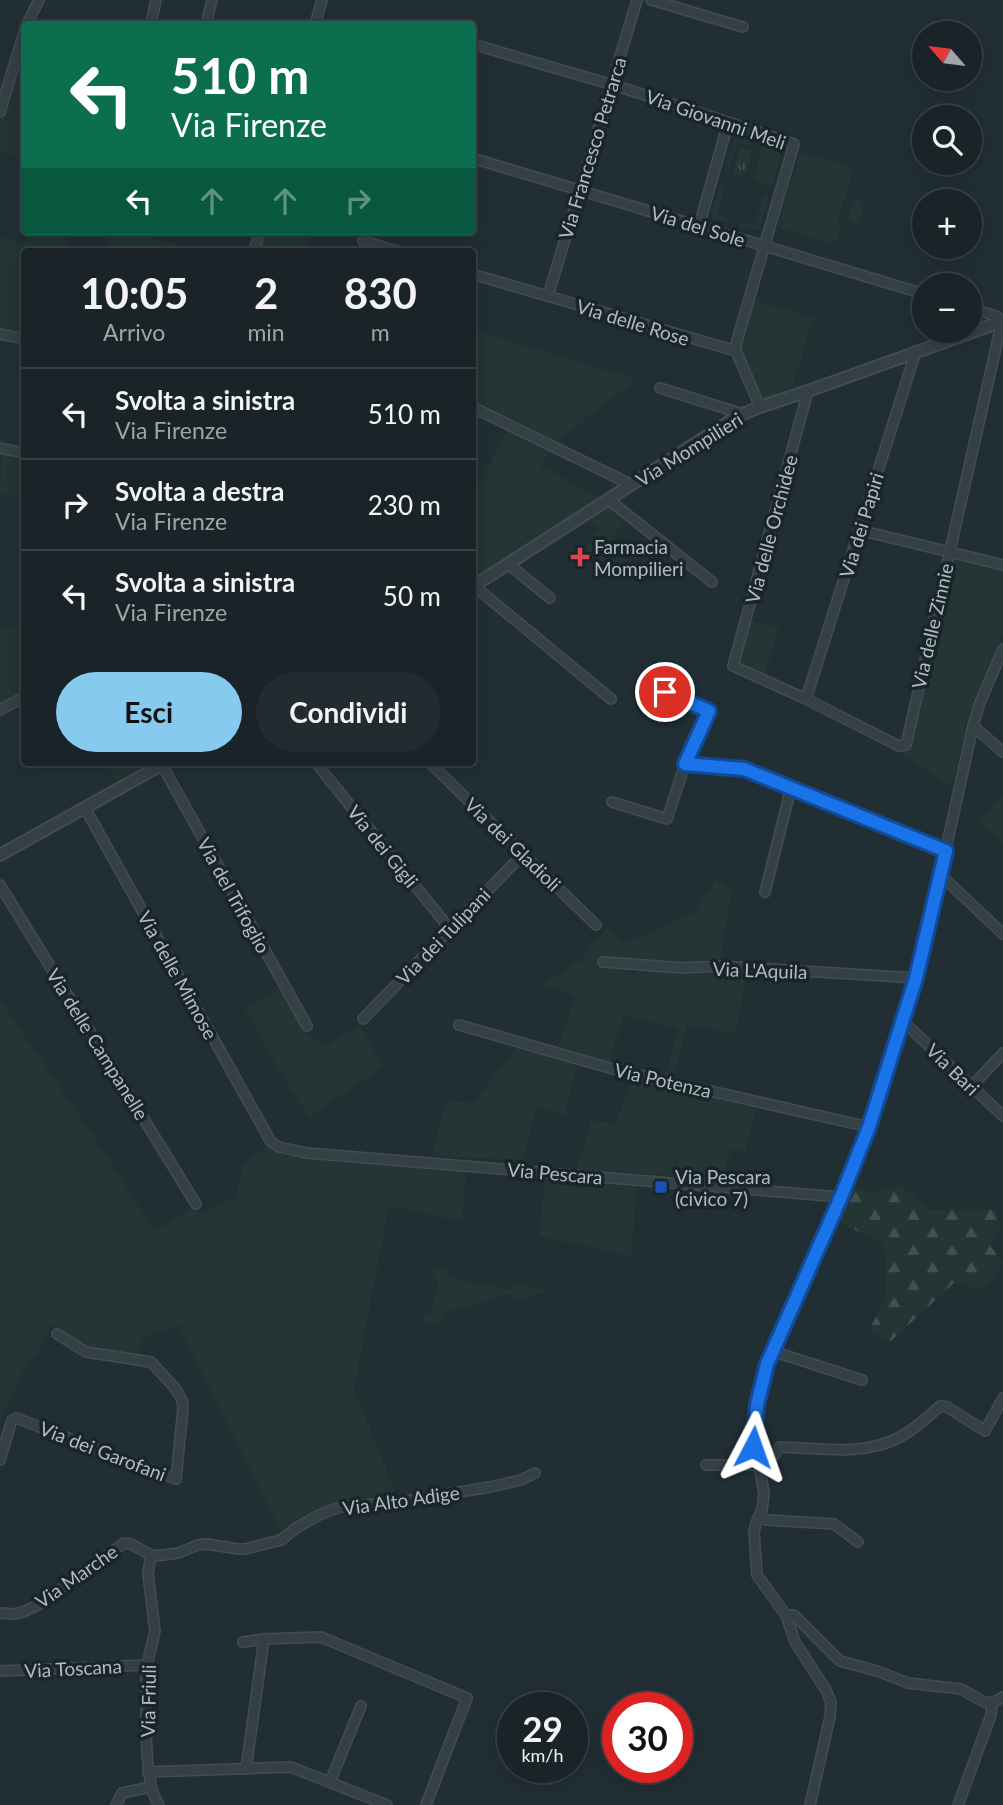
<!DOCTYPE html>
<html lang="it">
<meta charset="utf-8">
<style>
body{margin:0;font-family:Lato,sans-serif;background:#222b30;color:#f1f3f6;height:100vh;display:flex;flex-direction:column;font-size:26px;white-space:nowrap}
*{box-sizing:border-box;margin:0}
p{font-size:23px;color:#9fa4a8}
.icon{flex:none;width:38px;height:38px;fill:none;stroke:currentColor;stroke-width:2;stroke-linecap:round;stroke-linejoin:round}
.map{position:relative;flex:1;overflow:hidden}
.side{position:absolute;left:21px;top:248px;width:455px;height:518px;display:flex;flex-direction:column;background:#192328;border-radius:7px;box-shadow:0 4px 18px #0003,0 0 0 2px #374045}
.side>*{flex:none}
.guide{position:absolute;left:21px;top:21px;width:455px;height:214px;border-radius:7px;box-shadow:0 4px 18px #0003,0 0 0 2px #374045;background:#0b6e4f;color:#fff;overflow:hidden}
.needle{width:46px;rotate:298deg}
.fabs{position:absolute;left:912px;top:21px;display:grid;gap:14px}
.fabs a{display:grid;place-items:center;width:70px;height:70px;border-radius:50%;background:#192328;box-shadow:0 4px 18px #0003,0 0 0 2px #374045;font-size:35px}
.speed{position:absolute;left:497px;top:1692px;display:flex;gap:14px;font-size:35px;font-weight:700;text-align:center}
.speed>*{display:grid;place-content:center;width:91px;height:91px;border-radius:50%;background:#192328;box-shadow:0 4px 18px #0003,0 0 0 2px #374045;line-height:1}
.speed small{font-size:18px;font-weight:400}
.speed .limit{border:10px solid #d22;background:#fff;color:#111}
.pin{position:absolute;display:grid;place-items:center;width:60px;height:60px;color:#fff;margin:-30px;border:4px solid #fff;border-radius:50%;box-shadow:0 2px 7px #0007}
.me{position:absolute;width:77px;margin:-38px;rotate:4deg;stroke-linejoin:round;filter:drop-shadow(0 0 5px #0008)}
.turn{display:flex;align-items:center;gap:24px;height:147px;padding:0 35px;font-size:32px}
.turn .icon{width:91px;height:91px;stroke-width:2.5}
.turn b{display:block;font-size:49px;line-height:60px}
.lanes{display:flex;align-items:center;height:66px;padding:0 35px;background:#0003;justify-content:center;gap:35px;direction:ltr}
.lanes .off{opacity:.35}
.eta{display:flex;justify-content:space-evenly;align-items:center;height:119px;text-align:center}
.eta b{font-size:42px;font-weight:700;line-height:49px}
.button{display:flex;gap:14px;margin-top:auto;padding:14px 35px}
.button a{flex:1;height:80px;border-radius:42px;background:#87caef;color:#111;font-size:28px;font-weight:700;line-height:80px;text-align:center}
.button a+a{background:#222b30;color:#f1f3f6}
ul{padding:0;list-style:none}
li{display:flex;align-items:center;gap:21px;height:91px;padding:0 35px;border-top:2px solid #374045}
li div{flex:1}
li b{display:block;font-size:26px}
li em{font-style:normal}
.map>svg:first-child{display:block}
.green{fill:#233634}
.forest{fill:url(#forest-firs)}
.park{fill:url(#park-tufts)}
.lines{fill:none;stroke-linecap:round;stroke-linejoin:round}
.minor-casing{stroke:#414c53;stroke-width:12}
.tertiary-casing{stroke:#414c53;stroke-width:14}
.minor{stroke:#354046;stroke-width:9}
.tertiary{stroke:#354046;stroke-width:10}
.route-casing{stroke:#114b97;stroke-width:18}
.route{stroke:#1a73e8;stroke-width:12}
.health-dot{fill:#e0444e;stroke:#1a252a;stroke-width:2.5}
.transit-dot{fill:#1a4fb4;stroke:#1a252a;stroke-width:2.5}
.labels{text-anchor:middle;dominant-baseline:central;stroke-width:7;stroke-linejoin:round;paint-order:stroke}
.street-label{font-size:19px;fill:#afbcc3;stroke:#1a252a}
.poi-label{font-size:19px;fill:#afbcc3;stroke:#1a252a;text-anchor:start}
</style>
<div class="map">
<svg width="1003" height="1805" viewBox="0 0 1003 1805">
<defs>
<pattern id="forest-firs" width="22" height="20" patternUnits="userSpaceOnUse" patternTransform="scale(1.75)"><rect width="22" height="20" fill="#233634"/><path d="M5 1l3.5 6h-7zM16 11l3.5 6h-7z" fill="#405150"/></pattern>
<pattern id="park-tufts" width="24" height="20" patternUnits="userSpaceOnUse" patternTransform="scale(1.75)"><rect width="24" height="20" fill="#233634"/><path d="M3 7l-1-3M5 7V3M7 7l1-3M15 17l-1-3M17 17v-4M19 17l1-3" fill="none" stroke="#405150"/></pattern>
</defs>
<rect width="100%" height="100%" fill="#212f35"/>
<!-- green -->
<g class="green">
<polygon points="14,78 24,82 24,158 0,150 0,124"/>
<polygon points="737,137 753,142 752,146 737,142 729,172 725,171 734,139"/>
<polygon points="763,145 782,151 772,186 753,180"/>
<polygon points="800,152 854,168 837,223 842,225 837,242 831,240 829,244 777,227"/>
<polygon points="721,182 726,183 717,214 730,219 729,223 713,218 711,215"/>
<polygon points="764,194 769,195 760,229 757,230 740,226 741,221 755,225"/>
<polygon points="854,199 864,202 858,224 848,221"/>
<polygon points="29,231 69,231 64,252 24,252 24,334 0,329 0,237 25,244"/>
<polygon points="109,231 124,231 178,245 176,252 104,252"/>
<polygon points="265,231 311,231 305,252 259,252"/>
<path d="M754,300L813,318L791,392L767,401C754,385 741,364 741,343Z"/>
<polygon points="472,330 636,379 555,443 473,403"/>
<polygon points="508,428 550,448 541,467 602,498 487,573 473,571 472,493 475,493"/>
<polygon points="2,452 24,456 24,498 0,494"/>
<polygon points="609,504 628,519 612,537 632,554 616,574 585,548 600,529 588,518"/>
<polygon points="960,558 1003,568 1003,633 969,713 952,786 899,753 908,751 952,563"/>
<polygon points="750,620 779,628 764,677 740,666 738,663"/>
<polygon points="24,625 24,691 0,705 0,629"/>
<polygon points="107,763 151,763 117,781"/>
<polygon points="1003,795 1003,844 979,821"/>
<path d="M716,880L732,891L720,960C701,971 624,959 600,957L598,966L624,967L627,974L634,975L637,967L695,972L748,973L735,1033L687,1025L673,1080L664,1078L678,1029L623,1014L610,1063L558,1046L576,995L543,985L580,961L607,928L623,944L694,913Z"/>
<polygon points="280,989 308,1033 325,1047 360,1025 382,1067 309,1117 267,1050 244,1007"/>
<path d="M0,1000C52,1076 106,1152 154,1231L194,1207L202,1216L219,1203L236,1198L242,1167L266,1147L268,1149L311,1158L466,1170L462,1221L389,1206L354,1389L394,1488L395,1501L331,1506L296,1524L283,1535L179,1325L142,1338L138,1353L93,1350L52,1325L39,1351L29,1359L1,1420L0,1425Z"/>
<polygon points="518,1047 577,1065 565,1116 536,1106 523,1160 432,1156 446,1101 473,1103"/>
<polygon points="632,1078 757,1107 745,1152 731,1149 723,1179 577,1169 591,1121 616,1123"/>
<polygon points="545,1176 637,1184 631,1256 539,1236"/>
<polygon points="436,1268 445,1270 448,1274 447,1277 513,1290 516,1285 518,1285 545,1290 544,1292 513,1301 509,1294 444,1313 442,1320 423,1325 424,1314 431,1313 438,1280 432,1277 433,1269"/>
</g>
<!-- forest -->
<path class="forest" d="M901,1185L927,1210L995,1209C1003,1228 1001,1228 990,1246L1003,1260V1264L981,1290L955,1282L891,1341L869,1330L886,1298V1262L883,1244L839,1222L854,1187L874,1194Z"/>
<!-- park -->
<polygon class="park" points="740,147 752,150 744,177 732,174"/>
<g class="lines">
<defs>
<g id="minor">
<polyline points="651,0 743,27"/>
<polyline points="27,24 39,0"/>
<polyline points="151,24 156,0"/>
<polyline points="206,24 212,0"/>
<polyline points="315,24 322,0"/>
<polyline points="472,44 617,86 794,144 736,344 736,351"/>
<polyline points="0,112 24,32"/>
<polyline points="472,158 924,294"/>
<polyline points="699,226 728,123"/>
<polyline points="366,231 363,241 400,252"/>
<polyline points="254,252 260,231"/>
<polyline points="472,274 736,351 760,407"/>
<polyline points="548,296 637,0"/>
<polyline points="0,334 24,339"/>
<polyline points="660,388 743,414"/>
<polyline points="808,391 733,666 806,699 899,746 906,745 1002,321 996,316 970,308"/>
<polyline points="472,407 632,485"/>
<polyline points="0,448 24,453"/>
<polyline points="609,500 712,582"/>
<polyline points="859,530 1003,565"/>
<polyline points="508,564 550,598"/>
<polyline points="474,586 611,699"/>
<polyline points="665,692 709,711 685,764 744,769 946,851"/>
<polyline points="806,699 916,351"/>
<polyline points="0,710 24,697"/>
<polyline points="973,726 1003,752"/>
<polyline points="161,763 307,1026"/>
<polyline points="316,763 450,929"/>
<polyline points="430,763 596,925"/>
<polyline points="612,802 667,819 685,764"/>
<polyline points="85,808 271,1142 279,1147 307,1153 841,1197"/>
<polyline points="940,876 948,882 1003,934"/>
<polyline points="0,885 196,1204"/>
<polyline points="765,892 791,788"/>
<polyline points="603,962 683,968 721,966 916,978"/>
<polyline points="363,1019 523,854"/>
<polyline points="902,1022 909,1027 1003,1116"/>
<polyline points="459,1025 613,1069 869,1127"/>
<polyline points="971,1087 1003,1053"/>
<polyline points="772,1351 862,1380"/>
<polyline points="0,1460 12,1420 16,1418 176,1479 183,1408 182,1400 175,1388 151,1362 86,1352 57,1334"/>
<path d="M706,1465H767L780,1447C818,1448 861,1456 896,1439C911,1432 927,1418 940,1406L947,1407L985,1431L1003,1398"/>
<polyline points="758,1518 767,1520 834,1524 858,1542"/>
<path d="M151,1555L148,1574L155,1631L147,1665L146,1674C147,1704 142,1783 159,1805"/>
<polyline points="0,1613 14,1614 23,1612 40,1604 124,1543 131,1544 151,1555 156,1556 178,1553 198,1545 207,1544 238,1549 245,1549 281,1540 296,1528 319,1515 340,1507 399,1502 490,1487 521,1480 535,1473"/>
<polyline points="786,1615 794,1615 840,1661 877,1671 908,1683 961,1689 984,1702 992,1703 1003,1697"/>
<polyline points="243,1642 264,1639 321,1637 467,1698 426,1805"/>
<polyline points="0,1671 147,1665"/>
<polyline points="246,1769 264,1639"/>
<polyline points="148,1772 291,1767 387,1805"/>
<polyline points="330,1782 361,1706"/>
<polyline points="116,1805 122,1793 151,1787"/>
<polyline points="810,1805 830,1717 831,1702 826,1690 795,1642 786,1615 757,1575 754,1533 756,1523 762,1510 764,1494 761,1475 753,1447 757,1404 772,1351 841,1197 869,1127 922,957 973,726 979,705 1003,649"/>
<polyline points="958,1805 991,1715 992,1703"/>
</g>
<g id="tertiary">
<polyline points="472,587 738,416 760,407 808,391 1003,321"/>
<polyline points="0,855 165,763"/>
</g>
</defs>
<!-- minor casing -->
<use href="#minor" class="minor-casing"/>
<!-- tertiary casing -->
<use href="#tertiary" class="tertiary-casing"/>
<!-- minor -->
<use href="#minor" class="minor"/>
<!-- tertiary -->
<use href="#tertiary" class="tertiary"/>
</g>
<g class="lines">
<defs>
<polyline id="route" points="665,692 709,711 685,764 744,769 946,851 916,978 869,1127 841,1197 767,1364 757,1405 753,1447"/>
</defs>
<!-- route casing -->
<use href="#route" class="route-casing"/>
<!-- route -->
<use href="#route" class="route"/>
</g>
<!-- markers -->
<path class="health-dot" d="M576.5 546.5h7v7h7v7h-7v7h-7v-7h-7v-7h7z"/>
<rect class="transit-dot" x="654" y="1180" width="14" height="14" rx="3.5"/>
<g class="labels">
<!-- street labels -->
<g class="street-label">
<text transform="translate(716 119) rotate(19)">Via Giovanni Meli</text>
<text transform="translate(592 148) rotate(-73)">Via Francesco Petrarca</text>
<text transform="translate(698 226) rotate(17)">Via del Sole</text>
<text transform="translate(633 322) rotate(17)">Via delle Rose</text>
<text transform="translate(689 449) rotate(-32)">Via Mompilieri</text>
<text transform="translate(861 525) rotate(-73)">Via dei Papiri</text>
<text transform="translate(771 529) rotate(-75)">Via delle Orchidee</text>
<text transform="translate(932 626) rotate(-77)">Via delle Zinnie</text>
<text transform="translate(513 844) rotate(44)">Via dei Gladioli</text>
<text transform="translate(383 846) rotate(51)">Via dei Gigli</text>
<text transform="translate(234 895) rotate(61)">Via del Trifoglio</text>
<text transform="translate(443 936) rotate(-46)">Via dei Tulipani</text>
<text transform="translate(760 970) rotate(2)">Via L'Aquila</text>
<text transform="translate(178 975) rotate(61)">Via delle Mimose</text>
<text transform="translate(98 1044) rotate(58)">Via delle Campanelle</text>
<text transform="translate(953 1069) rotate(44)">Via Bari</text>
<text transform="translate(663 1080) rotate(13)">Via Potenza</text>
<text transform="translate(555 1173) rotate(5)">Via Pescara</text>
<text transform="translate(103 1451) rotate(21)">Via dei Garofani</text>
<text transform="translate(401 1500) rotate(-8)">Via Alto Adige</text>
<text transform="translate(76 1576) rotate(-35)">Via Marche</text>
<text transform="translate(73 1668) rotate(-3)">Via Toscana</text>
<text transform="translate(148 1701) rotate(-89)">Via Friuli</text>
</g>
<!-- poi labels -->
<g class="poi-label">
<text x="594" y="546">Farmacia<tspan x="594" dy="22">Mompilieri</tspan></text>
<text x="675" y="1176">Via Pescara<tspan x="675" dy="22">(civico 7)</tspan></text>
</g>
</g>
</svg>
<div class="fabs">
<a><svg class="needle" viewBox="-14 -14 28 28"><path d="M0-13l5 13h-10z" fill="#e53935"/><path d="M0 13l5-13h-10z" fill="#9fa4a8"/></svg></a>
<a><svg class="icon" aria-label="search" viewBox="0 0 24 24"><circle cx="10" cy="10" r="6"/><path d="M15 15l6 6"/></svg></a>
<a>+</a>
<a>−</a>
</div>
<div class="speed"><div>29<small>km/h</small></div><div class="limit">30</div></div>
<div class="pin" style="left:665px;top:692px;background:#d93025"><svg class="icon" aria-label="arrive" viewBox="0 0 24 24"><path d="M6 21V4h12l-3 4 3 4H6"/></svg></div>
<svg class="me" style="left:753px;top:1447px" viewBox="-20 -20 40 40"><path d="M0-17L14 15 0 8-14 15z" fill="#1a73e8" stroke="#fff" stroke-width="4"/></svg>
<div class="guide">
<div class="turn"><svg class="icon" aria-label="left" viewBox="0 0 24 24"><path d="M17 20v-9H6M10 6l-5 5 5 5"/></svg><div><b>510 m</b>Via Firenze</div></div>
<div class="lanes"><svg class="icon" aria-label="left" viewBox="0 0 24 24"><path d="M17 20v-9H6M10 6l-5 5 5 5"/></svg><svg class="icon off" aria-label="ahead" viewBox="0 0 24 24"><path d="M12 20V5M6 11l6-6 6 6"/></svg><svg class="icon off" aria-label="ahead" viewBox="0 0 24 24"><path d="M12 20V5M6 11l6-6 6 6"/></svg><svg class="icon off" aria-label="right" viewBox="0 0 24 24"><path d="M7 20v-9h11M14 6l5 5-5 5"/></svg></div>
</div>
<section class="side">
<div class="eta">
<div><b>10:05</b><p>Arrivo</p></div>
<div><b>2</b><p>min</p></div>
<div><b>830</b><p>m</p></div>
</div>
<ul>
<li><svg class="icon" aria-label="left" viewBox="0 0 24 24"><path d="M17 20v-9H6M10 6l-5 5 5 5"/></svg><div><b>Svolta a sinistra</b><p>Via Firenze</p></div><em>510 m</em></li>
<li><svg class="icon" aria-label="right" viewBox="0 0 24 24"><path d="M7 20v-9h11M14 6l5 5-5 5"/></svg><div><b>Svolta a destra</b><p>Via Firenze</p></div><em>230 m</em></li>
<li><svg class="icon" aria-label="left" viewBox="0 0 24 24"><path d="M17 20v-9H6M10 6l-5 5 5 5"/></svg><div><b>Svolta a sinistra</b><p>Via Firenze</p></div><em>50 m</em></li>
</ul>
<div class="button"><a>Esci</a><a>Condividi</a></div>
</section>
</div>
